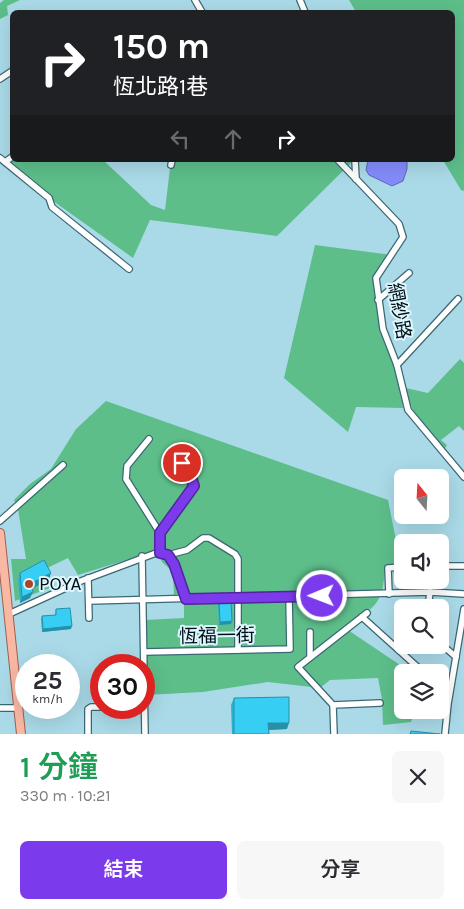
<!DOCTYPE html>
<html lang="zh-TW">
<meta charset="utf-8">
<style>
body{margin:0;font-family:Karla,"Noto Sans TC",sans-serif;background:#f7f7f7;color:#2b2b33;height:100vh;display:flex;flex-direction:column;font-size:19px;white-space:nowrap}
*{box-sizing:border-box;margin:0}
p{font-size:16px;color:#7c7c81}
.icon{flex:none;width:28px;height:28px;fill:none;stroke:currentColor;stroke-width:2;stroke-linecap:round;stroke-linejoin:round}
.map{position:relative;height:734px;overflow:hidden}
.drawer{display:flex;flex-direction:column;background:#fff;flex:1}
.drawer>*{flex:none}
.banner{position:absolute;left:10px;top:10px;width:445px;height:152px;border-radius:8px;box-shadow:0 5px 20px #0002;background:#202124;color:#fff;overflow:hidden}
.needle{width:32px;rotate:342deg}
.tools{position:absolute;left:394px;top:469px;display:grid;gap:10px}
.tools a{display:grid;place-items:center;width:55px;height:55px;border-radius:8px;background:#fff;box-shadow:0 5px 20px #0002;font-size:25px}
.speed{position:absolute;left:15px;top:654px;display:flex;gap:10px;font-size:25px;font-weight:700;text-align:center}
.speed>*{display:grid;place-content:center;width:65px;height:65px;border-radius:50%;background:#fff;box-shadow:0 5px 20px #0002;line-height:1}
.speed small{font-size:12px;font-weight:400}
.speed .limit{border:8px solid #d22;background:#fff;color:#111}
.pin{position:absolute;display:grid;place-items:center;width:42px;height:42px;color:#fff;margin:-21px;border:2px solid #fff;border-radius:50%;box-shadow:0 1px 5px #0007}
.me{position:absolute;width:55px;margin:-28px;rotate:269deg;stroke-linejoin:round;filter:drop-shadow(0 0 4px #0008)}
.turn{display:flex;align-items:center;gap:18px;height:105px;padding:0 20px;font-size:22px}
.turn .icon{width:65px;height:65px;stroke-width:2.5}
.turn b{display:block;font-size:35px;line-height:42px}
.lanes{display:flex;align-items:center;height:48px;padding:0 20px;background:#0003;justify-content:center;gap:25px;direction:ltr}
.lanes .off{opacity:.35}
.round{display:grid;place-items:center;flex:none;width:52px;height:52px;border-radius:8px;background:#f7f7f7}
.summary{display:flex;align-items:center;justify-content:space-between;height:85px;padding:0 20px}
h1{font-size:30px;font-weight:600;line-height:38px;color:#1e9e55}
.primary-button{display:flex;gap:10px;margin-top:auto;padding:10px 20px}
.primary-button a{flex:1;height:58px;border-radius:8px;background:#7c3aed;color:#fff;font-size:20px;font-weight:600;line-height:58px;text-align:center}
.primary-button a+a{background:#f7f7f7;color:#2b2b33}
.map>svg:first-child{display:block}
.green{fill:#5dbe8a}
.water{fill:#848cfc;stroke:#5d67b7}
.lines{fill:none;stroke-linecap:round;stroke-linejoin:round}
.minor-casing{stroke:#3b6874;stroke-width:8}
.major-casing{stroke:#a05e4a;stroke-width:10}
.minor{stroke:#fff;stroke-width:5.5}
.major{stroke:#f9b8a4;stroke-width:8}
.wall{fill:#2eb1d0}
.shaded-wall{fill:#2690a9}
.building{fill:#36cef2;stroke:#2690a9}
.route-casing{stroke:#51269a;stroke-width:12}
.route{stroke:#7c3aed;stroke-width:9}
.poi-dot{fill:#ac4523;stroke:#def6fd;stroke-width:2}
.labels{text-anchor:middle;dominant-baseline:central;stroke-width:4;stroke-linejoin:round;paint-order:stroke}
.street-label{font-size:19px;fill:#011015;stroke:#def6fd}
.poi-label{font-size:19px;fill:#011015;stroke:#def6fd;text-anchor:start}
</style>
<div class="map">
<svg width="464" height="734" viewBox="0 0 464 734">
<rect width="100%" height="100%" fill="#aadae8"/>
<!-- green -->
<g class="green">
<polygon points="4,0 20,0 7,6 8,15 0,19 0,3"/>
<polygon points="349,0 464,0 464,191 461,190 443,160 452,160 452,12 356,12"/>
<polygon points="12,160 103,160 151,205 165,210 171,160 350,160 351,163 277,236 150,220 133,258 49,198 5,162"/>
<polygon points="315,245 392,255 376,279 378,300 397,365 403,408 356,407 348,432 284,378"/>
<path d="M460,359L464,363V431L459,426L441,440L447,445L444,450C426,430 410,414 406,388L428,393Z"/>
<path d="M106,401L388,500L401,565L385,566C383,606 376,605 345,628L403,667L411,660L424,672H402V710H415L411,722L383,725L382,699L378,678L330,680L320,688L268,682L203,692L145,695V620L184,618V593L174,595L173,572L162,562L158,550L78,575L68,558L45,569L55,586L15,601L11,559H26L18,509L14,500L30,484L51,469L76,429Z"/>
</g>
<!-- water -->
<polygon class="water" points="368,160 407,160 407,169 403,181 392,186 369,175 366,170"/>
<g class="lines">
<defs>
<g id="minor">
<polyline points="195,0 202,12"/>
<polyline points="300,0 305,12"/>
<polyline points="0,79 12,71"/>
<polyline points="0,158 49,198 52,207 129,269"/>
<polyline points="338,160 399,224 403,237 376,278 383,329 397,365 408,410 464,477"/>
<polyline points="355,160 356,179"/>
<polyline points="5,162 12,157"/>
<polyline points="171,165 172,160"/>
<polyline points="378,300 409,273"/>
<polyline points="397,365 458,299"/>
<polyline points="149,439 127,466 126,479 160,533"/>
<polyline points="0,521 63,465"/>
<polyline points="160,553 160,533 194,486 191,477 180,467 182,463"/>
<polyline points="168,555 187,550 203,538 209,538 235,554 238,559 238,650"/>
<polyline points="142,556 145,734"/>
<polyline points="440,566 464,566"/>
<polyline points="88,578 89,618"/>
<polyline points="389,594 388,568 402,567"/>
<polyline points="89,601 430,592 464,594"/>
<polyline points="407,607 408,608"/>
<polyline points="428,608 430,592"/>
<polyline points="9,614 81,581 156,553 168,555 174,564 186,599"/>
<polyline points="362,617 423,672"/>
<polyline points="440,643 456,657"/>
<polyline points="144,652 290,649 289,597"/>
<polyline points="310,656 310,632"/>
<polyline points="440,681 451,685"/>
<polyline points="333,705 298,667 367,613"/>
<polyline points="0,708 18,708"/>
<polyline points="88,734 88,709 91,707 101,707"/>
<polyline points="334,734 333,705 380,703"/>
<polyline points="445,734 448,704 464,609"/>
</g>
<polyline id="major" points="0,533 21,734"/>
</defs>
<!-- minor casing -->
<use href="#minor" class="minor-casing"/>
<!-- major casing -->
<use href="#major" class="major-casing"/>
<!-- minor -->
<use href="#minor" class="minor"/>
<!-- major -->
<use href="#major" class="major"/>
</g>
<!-- wall -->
<g class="wall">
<polygon points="20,573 49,579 33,588 30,598 20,603 18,579"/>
<polygon points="219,601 232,621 231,624 219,625 218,604"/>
<polygon points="56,609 71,629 42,632 41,619 42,616 55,615"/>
<polygon points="234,698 287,729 269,730 269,734 232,734 231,705"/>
</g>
<!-- shaded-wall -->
<g class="shaded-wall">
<polygon points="51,573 49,579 30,590 32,583"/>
<polygon points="33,592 30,598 20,603 22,597"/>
<polygon points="232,621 231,624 219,625 220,622"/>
<polygon points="72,626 71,629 42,632 43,629"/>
<polygon points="268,723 289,723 287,729 266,730"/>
</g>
<!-- building -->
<g class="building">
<polygon points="44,560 51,573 32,583 33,592 22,597 20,573"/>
<polygon points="231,600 232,621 220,622 219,601"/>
<polygon points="70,608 72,626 43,629 42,616 56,615 56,609"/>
<polygon points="289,697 289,723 268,723 269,734 234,734 234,698"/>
<polygon points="411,731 440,734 410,734"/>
</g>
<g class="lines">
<defs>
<polyline id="route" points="182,463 180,466 191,477 194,486 160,533 160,553 168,555 174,564 186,599 322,596"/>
</defs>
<!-- route casing -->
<use href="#route" class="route-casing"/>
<!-- route -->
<use href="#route" class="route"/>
</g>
<!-- markers -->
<circle class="poi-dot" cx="29" cy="584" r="5"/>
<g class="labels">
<!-- street labels -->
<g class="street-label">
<text transform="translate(399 311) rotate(80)">網紗路</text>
<text transform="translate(217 636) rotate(-1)">恆福一街</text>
</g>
<!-- poi labels -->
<g class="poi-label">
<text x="39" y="584">POYA</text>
</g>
</g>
</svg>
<div class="tools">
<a><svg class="needle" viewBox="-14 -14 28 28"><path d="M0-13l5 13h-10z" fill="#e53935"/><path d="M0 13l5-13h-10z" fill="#7c7c81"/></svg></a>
<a><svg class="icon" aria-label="sound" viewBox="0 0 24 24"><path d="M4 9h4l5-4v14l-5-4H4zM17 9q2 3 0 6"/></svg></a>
<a><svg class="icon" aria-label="search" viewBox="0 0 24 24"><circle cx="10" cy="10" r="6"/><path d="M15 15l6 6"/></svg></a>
<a><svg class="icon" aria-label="layers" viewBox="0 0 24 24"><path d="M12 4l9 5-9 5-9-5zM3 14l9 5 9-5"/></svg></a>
</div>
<div class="speed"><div>25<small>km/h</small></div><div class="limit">30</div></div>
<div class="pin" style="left:182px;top:463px;background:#d93025"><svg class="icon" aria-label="arrive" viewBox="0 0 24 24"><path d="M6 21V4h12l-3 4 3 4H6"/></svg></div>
<svg class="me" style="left:322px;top:596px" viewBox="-20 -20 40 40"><circle r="17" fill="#7c3aed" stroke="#fff" stroke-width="3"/><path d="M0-11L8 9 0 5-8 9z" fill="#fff"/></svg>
<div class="banner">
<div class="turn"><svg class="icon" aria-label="right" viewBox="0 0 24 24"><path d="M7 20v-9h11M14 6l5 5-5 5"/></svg><div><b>150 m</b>恆北路1巷</div></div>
<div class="lanes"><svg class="icon off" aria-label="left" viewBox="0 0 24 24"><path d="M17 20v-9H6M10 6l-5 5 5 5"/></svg><svg class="icon off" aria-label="ahead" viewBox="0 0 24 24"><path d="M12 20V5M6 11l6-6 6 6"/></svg><svg class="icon" aria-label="right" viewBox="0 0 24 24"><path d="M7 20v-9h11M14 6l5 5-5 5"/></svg></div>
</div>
</div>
<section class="drawer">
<div class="summary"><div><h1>1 分鐘</h1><p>330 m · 10:21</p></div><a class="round"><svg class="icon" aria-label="close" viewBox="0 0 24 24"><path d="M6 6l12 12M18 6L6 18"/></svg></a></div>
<div class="primary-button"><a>結束</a><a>分享</a></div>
</section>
